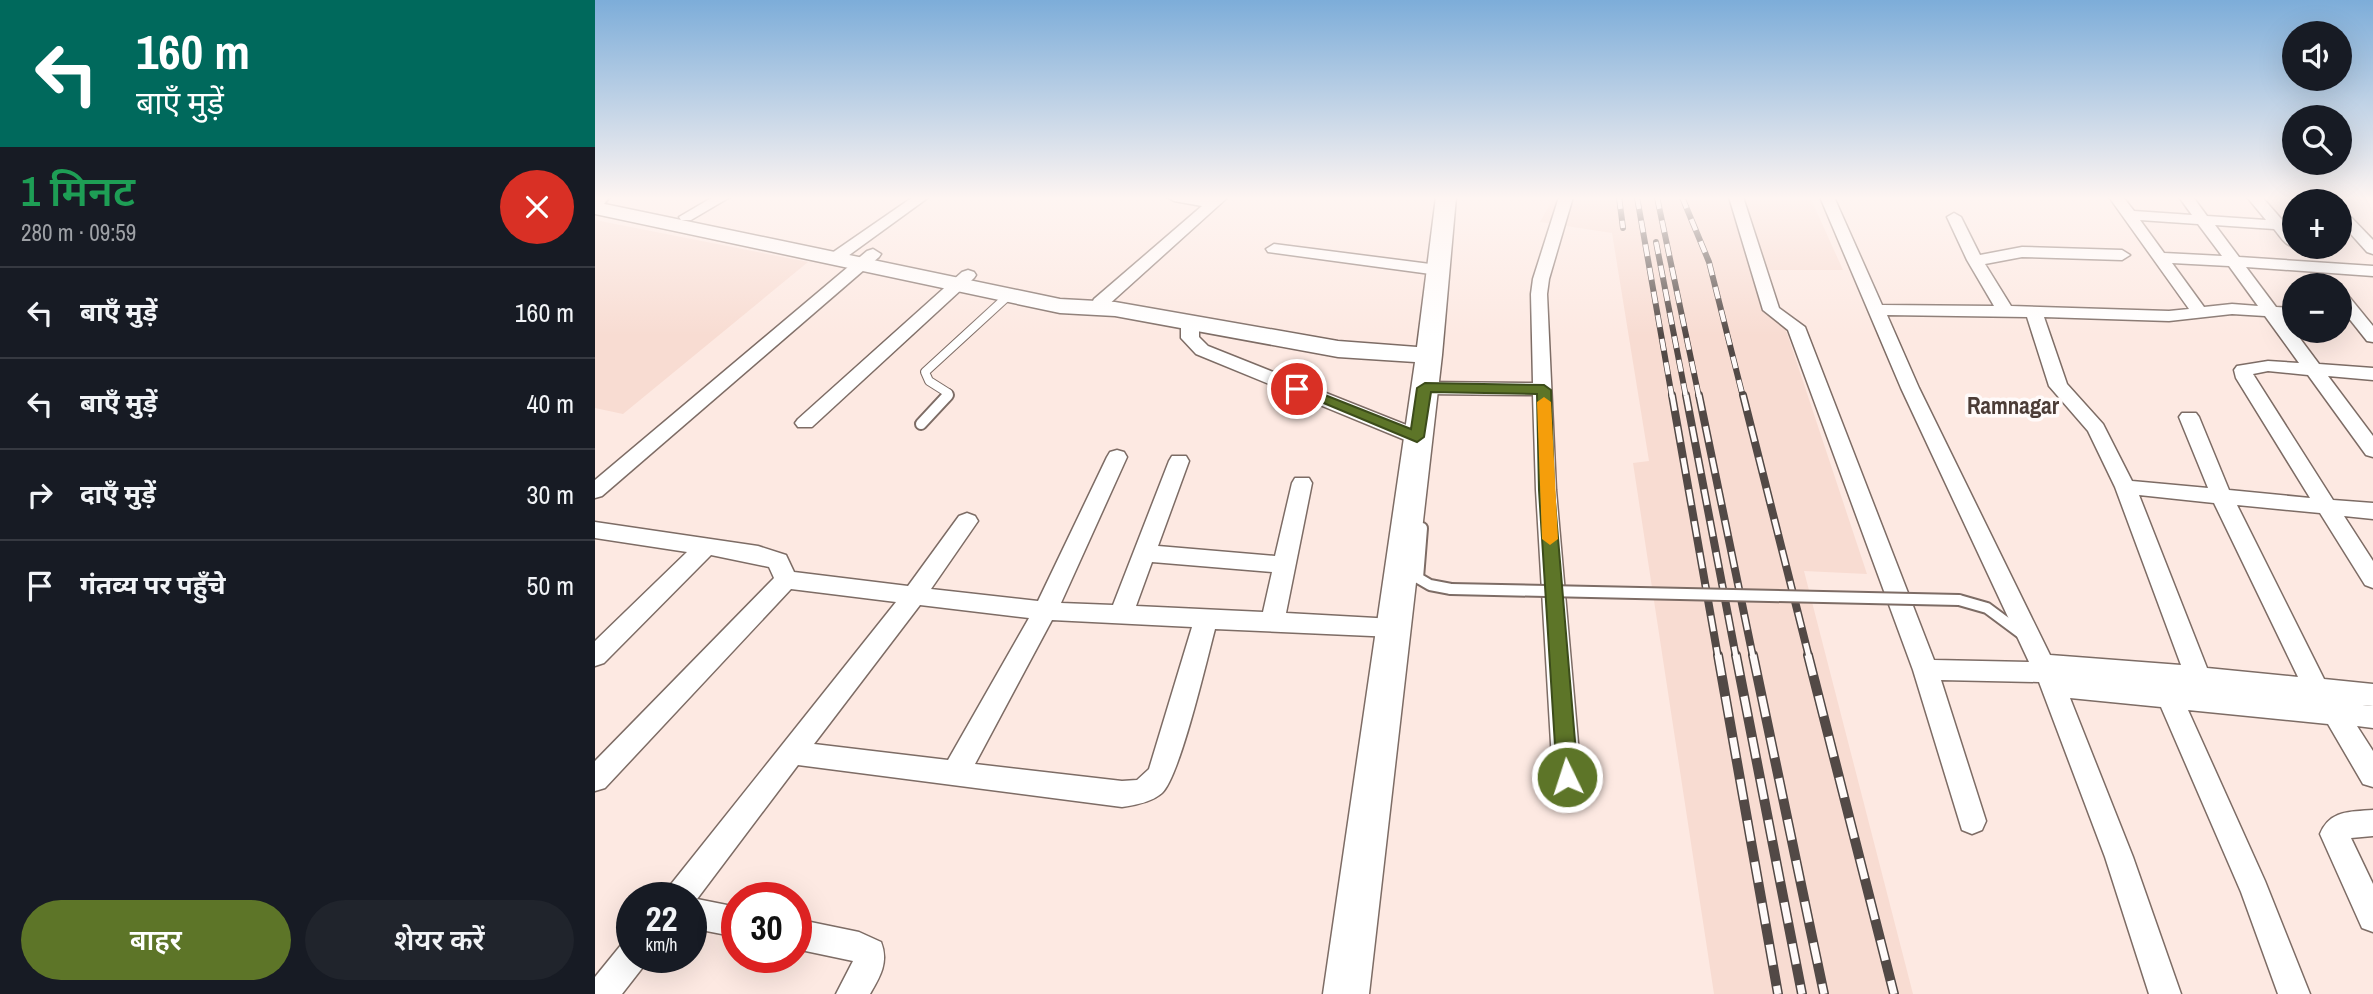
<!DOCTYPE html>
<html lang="hi">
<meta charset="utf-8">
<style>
body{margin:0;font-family:"Archivo Narrow","Noto Sans Devanagari",sans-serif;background:#20242c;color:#f1f3f6;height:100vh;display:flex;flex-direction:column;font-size:26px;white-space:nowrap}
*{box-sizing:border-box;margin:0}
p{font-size:23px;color:#9ea1a6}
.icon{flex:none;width:38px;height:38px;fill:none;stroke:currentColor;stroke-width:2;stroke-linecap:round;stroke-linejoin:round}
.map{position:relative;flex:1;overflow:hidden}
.sheet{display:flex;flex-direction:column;background:#171b24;width:595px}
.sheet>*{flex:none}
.guide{background:#00695c;color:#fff;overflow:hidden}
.fabs{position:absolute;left:1687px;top:21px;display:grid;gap:14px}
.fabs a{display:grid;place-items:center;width:70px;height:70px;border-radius:50%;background:#171b24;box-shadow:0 7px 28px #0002;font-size:35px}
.speed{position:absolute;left:21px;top:882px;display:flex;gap:14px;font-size:35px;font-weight:700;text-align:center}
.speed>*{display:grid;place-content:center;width:91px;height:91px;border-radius:50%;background:#171b24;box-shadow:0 7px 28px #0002;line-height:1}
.speed small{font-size:18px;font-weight:400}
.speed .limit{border:10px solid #d22;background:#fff;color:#111}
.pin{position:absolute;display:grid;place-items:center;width:60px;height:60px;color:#fff;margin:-30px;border:4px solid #fff;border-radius:50%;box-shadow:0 2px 7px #0007}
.me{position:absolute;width:77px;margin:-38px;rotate:356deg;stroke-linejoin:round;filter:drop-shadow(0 0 5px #0008)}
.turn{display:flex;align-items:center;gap:24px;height:147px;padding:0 21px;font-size:32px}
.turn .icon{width:91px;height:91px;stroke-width:2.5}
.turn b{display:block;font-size:49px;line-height:60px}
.round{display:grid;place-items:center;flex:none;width:74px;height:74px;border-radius:37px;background:#20242c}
.headline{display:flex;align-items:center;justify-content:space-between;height:119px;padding:0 21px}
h1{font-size:42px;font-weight:600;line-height:52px;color:#1e9e55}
.button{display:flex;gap:14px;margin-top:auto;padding:14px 21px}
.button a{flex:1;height:80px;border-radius:42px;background:#5d7528;color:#fff;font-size:28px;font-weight:600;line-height:80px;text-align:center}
.button a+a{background:#20242c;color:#f1f3f6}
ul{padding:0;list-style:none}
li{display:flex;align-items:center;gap:21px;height:91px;padding:0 21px;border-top:2px solid #363941}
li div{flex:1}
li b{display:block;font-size:26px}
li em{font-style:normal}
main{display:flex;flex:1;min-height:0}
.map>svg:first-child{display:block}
.built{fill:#f8dcd2}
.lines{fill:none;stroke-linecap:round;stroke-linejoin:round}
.lane-far1-casing{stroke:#7d6c65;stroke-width:10}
.lane-casing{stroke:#7d6c65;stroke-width:14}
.street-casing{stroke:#7d6c65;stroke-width:3}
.secondary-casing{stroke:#7d6c65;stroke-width:3}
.highway-casing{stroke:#7d6c65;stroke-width:4}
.lane-far1{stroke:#fff;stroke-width:8}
.lane{stroke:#fff;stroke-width:10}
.street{fill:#fff;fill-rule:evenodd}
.secondary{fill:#fff;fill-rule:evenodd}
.highway{fill:#fff;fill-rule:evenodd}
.rail-far2-casing{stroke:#524946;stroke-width:6}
.rail-far1-casing{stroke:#524946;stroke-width:8}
.rail-casing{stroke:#524946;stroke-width:10}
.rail-far2{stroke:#fffaf9;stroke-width:4.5;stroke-dasharray:12;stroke-linecap:butt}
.rail-far1{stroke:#fffaf9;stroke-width:5;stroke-dasharray:16;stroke-linecap:butt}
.rail{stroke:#fffaf9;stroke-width:7;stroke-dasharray:21;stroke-linecap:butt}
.lane-bridge-casing{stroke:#7d6c65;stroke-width:14;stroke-linecap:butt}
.lane-bridge{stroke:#fff;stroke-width:10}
.route{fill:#5d7528;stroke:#3c4c1a;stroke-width:2}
.slow{fill:#f59e0b}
.labels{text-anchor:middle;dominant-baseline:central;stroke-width:7;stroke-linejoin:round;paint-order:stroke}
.quarter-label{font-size:23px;font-weight:bold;fill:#4c3d37;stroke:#fffaf9}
</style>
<main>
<section class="sheet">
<div class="guide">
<div class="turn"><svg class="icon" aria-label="left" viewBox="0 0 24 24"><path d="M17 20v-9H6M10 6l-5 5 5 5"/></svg><div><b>160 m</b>बाएँ मुड़ें</div></div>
</div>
<div class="headline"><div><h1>1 मिनट</h1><p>280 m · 09:59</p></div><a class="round" style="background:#d93025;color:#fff"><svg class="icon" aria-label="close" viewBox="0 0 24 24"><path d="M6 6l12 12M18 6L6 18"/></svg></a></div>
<ul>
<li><svg class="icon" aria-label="left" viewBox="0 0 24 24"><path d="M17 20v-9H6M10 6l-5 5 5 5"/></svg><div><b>बाएँ मुड़ें</b></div><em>160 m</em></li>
<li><svg class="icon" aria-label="left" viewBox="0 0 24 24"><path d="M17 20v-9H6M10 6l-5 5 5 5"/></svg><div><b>बाएँ मुड़ें</b></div><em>40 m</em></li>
<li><svg class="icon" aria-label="right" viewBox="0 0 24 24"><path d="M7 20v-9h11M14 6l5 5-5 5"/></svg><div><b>दाएँ मुड़ें</b></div><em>30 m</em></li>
<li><svg class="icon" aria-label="arrive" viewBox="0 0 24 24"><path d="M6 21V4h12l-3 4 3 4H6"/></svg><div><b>गंतव्य पर पहुँचे</b></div><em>50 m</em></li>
</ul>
<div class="button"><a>बाहर</a><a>शेयर करें</a></div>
</section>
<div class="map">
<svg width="1778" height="994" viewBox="0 0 1778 994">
<rect width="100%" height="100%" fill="#fde9e2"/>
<!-- built -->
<g class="built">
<polygon points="959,197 1215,197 1248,270 1157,270 1168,311 1190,327 1272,574 1209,571 1318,994 1119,994 1038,463 1054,461 1017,233 945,222"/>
<polygon points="0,220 213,262 28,414 0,408"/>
</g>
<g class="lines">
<defs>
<polyline id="lane-far1" points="352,397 353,393 334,381 330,372 414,295"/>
<g id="lane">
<polyline points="326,424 353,395"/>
<polyline points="827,528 823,578 835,585 856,589"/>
<polyline points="1364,600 1392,608 1427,634"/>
</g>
<g id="street">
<polygon points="118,197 135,197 96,220 86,220 84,217"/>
<polygon points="318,197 334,197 246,261 234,261 232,258 234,255"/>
<polygon points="572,197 633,197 511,307 499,307 497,303 499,299 607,206 579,201"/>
<polygon points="964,197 978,197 954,279 952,294 961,490 986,777 982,786 972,789 962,786 958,777 941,490 938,395 829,394 820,388 829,382 938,383 936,294 938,279"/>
<path d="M1134,197H1148L1184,308L1210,327L1339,660L1434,662L1306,388L1225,197H1239L1287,305L1399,306L1372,260L1352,217L1359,213L1366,217L1385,255L1427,247L1527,250L1535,255L1527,260L1427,257L1390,264L1416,306L1574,311L1594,309L1514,197H1528L1539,211L1597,215L1584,197H1598L1612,216L1671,220L1652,197H1667L1688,221L1699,222V230H1696L1699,234V247H1703C1691,248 1686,237 1679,229L1620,225L1644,257L1778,266V276L1651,267L1681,307L1699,308V318L1689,317L1724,364L1778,368V380L1733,376L1778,436V457L1771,455L1713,375L1673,371L1658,374L1738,500L1778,503V519L1749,516L1778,561V588L1770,585L1725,513L1642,505L1729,679L1778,684V706L1465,676L1778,706V728L1762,726L1778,751V787L1768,784L1733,724L1593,710L1670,881L1715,994H1683L1646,892L1566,707L1475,698L1538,857L1586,994H1554L1510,857L1444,682L1346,680L1391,821L1387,830L1377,834L1367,830L1318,670L1193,330L1168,310ZM1545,220L1603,224L1627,256L1569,253ZM1577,263L1634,266L1663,306L1637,304L1609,307ZM1637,314L1670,316L1704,363L1673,361L1642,366L1639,370L1641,378L1715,498L1634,490L1604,417L1601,413H1587L1584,417L1613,488L1537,481L1508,424L1472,384L1449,317L1574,321ZM1292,315L1432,317L1454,386L1493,431L1520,487L1586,665L1455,655L1324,388ZM1544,495L1619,503L1703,677L1612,668Z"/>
<polygon points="1722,197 1737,197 1740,201 1725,201"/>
<polygon points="1745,210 1750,211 1778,240 1778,254 1772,252 1745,222"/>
<polygon points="679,244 843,265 851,270 843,275 673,252 671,249"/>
<polygon points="278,249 286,254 284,257 7,496 0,498 0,480 272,251"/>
<polygon points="373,270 379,272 381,275 379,278 217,427 203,427 200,423 203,419 367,272"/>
<polygon points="1745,292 1751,293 1778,326 1778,342 1772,341 1745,307"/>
<polygon points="595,319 604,324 604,337 613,346 829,432 832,437 829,442 815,442 601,354 586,338 586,324"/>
<path d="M522,450L529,452L532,457L466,603L518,605L574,461L577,456H591L594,461L563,546L680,556L697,483L700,478H714L717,483L691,613L799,619L807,621L811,628L807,635L799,637L620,629C612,659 585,776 567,793C557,802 541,805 527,807L203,765L102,899L142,907V937L96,928V898H69L73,888L301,602L196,589L10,788L0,791V761L179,578L174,567L116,555L9,663L0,666V641L92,552L0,538V522L163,546L191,555L199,572L313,586L364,516L372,513L380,516L383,521L336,589L443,601L512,457L515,452ZM557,562L677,572L668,612L541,606ZM325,605L434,618L353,760L219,744ZM457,620L597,627L554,769L542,780L527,781L380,764Z"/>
<path d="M1778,810V836L1756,838L1778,884V932L1767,928L1725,834C1735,810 1754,812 1778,810Z"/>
<path d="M201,919L264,932L286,942C294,962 285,977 275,994H241L258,961L201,949Z"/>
<polygon points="37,941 37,957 52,957 48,967 27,994 0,994 0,977 26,945"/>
</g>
<polygon id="secondary" points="841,197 861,197 847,355 774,994 728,994 820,362 743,357 520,316 465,313 0,214 0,202 465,299 520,302 743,341 822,347"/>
<polygon id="highway" points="0,197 14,197 9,204 0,206"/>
</defs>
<!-- lane-far1 casing -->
<use href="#lane-far1" class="lane-far1-casing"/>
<!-- lane casing -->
<use href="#lane" class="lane-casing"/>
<!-- street casing -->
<use href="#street" class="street-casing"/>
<!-- secondary casing -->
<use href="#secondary" class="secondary-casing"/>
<!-- highway casing -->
<use href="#highway" class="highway-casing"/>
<!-- lane-far1 -->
<use href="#lane-far1" class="lane-far1"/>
<!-- lane -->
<use href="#lane" class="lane"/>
<!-- street -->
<use href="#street" class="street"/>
<!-- secondary -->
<use href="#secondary" class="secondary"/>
<!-- highway -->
<use href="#highway" class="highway"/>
<defs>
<g id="rail-far2">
<polyline points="1024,197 1028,228"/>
<polyline points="1042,197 1077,397"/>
<polyline points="1062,197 1104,397"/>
<polyline points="1087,197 1114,262 1148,397"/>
<polyline points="1061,242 1091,397"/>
</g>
<g id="rail-far1">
<polyline points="1077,395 1123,657"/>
<polyline points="1091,395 1141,657"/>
<polyline points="1104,395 1158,657"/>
<polyline points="1148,395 1214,657"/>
</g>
<g id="rail">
<polyline points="1123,655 1183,994"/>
<polyline points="1141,655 1207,994"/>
<polyline points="1158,655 1229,994"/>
<polyline points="1213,655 1299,994"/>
</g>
</defs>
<!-- rail-far2 casing -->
<use href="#rail-far2" class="rail-far2-casing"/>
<!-- rail-far1 casing -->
<use href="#rail-far1" class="rail-far1-casing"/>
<!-- rail casing -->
<use href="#rail" class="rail-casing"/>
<!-- rail-far2 -->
<use href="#rail-far2" class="rail-far2"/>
<!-- rail-far1 -->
<use href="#rail-far1" class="rail-far1"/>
<!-- rail -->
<use href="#rail" class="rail"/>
<defs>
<polyline id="lane-bridge" points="856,589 1364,600"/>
</defs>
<!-- lane-bridge casing -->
<use href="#lane-bridge" class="lane-bridge-casing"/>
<!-- lane-bridge -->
<use href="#lane-bridge" class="lane-bridge"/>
</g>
<!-- sky -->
<linearGradient id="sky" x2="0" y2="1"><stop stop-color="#7dadd9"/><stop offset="0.59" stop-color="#fef5f2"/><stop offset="1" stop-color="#fef5f2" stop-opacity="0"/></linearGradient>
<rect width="1778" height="336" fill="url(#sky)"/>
<!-- route -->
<polygon class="route" points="830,383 949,385 956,390 959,490 983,777 980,784 972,786 965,784 962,777 944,490 942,394 836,392 829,437 822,442 695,389 702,384 707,386 816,429 822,388"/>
<!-- slow -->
<polygon class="slow" points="949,397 956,402 963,539 955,545 947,539 942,402"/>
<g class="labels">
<!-- quarter labels -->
<g class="quarter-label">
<text x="1418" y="405">Ramnagar</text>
</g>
</g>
</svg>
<div class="fabs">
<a><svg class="icon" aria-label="sound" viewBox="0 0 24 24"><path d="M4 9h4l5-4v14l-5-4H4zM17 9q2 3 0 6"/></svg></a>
<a><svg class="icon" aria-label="search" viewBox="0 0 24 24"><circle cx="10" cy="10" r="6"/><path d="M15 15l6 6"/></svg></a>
<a>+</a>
<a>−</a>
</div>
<div class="speed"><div>22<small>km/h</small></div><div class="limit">30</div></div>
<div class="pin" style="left:702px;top:389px;background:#d93025"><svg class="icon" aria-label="arrive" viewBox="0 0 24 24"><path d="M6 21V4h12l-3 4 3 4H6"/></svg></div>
<svg class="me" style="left:972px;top:777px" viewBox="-20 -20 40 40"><circle r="17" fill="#5d7528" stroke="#fff" stroke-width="3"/><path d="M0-11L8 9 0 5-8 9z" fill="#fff"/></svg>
</div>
</main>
